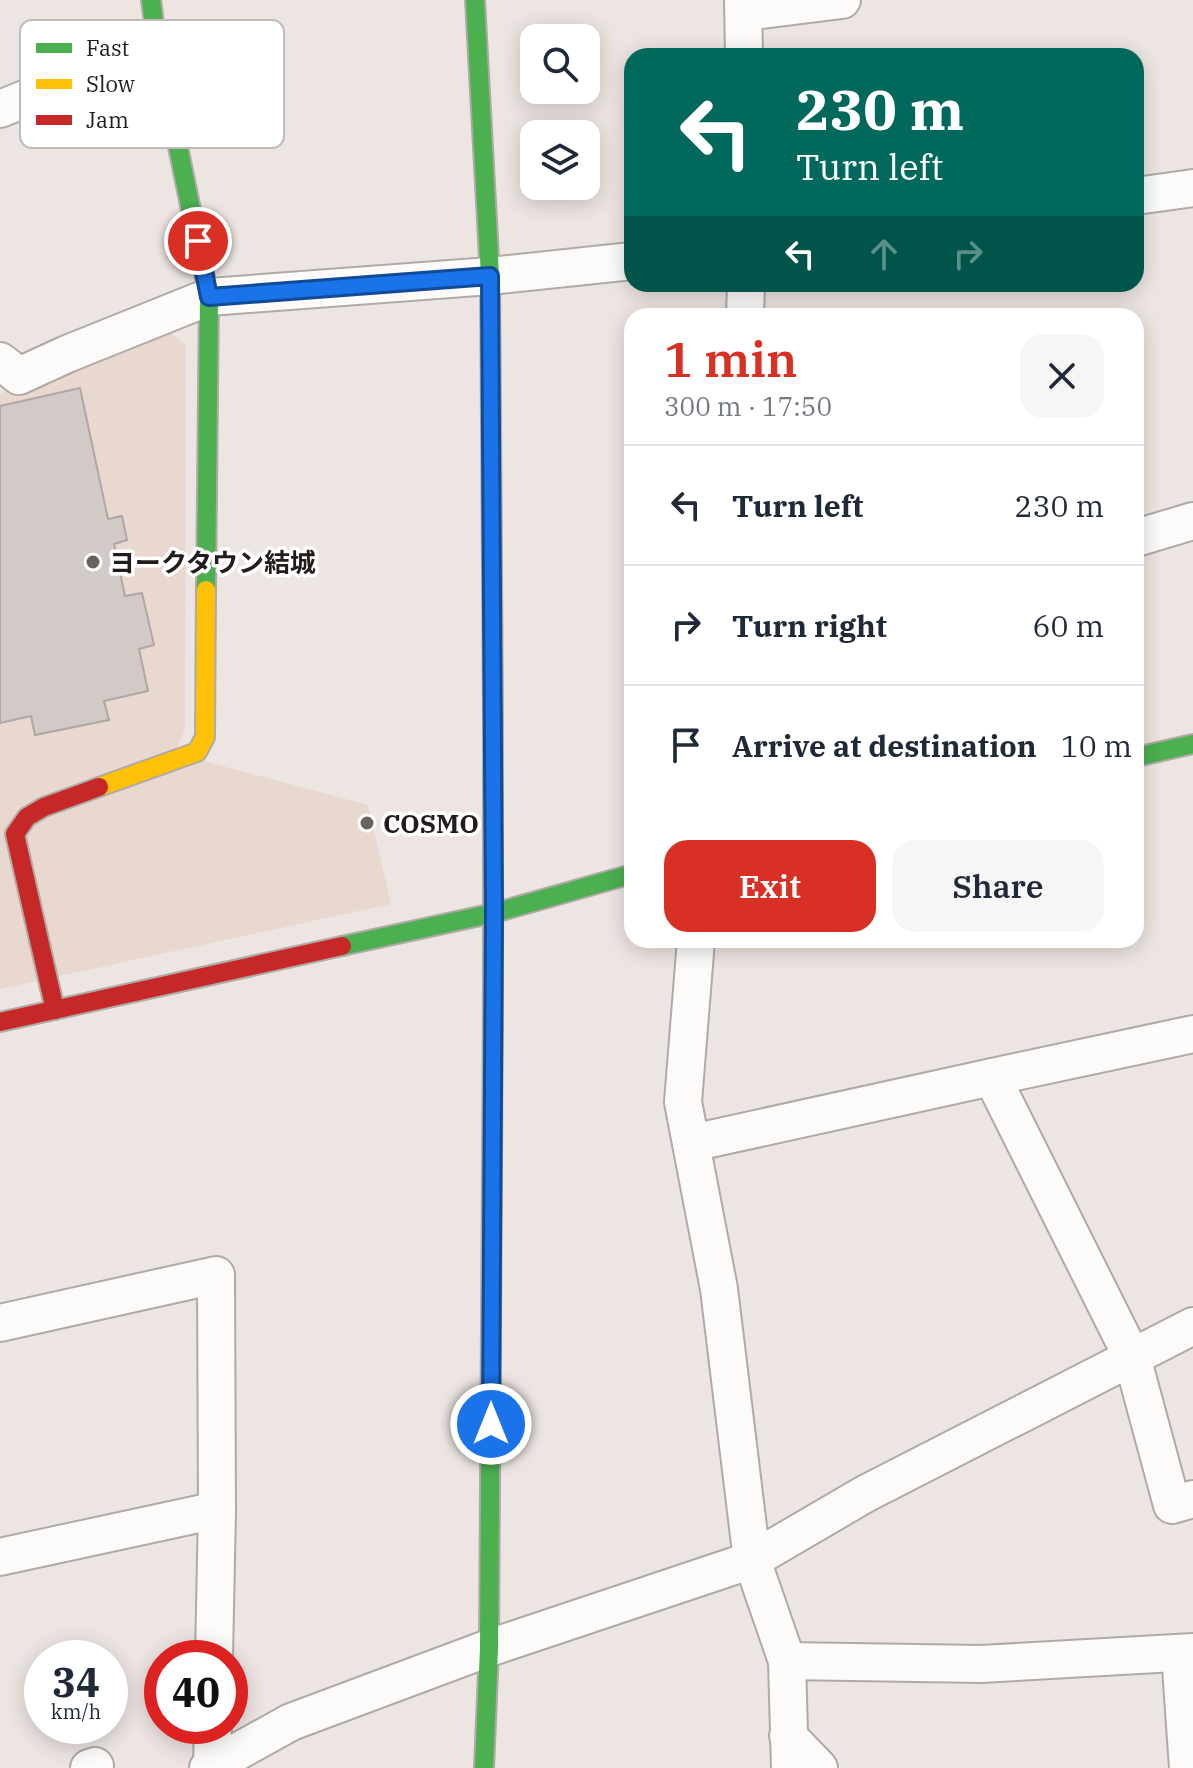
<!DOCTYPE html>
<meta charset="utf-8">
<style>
body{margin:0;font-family:"IBM Plex Serif","Noto Sans JP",serif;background:#f6f6f7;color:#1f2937;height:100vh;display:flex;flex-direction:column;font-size:30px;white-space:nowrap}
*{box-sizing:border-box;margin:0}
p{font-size:26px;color:#747a83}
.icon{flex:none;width:44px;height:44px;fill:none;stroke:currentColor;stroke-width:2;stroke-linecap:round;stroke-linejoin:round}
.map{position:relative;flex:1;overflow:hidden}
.side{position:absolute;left:624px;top:308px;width:520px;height:640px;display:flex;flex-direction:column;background:#fff;border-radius:24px;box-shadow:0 4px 20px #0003}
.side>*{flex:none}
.banner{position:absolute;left:624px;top:48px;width:520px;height:244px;border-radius:24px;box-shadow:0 4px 20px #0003;background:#00695c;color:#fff;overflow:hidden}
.controls{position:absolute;left:520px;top:24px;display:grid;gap:16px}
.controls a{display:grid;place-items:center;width:80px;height:80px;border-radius:16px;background:#fff;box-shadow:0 4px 20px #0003;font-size:40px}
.speed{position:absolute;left:24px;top:1640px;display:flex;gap:16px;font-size:40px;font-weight:700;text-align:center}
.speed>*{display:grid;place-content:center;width:104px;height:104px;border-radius:50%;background:#fff;box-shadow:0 4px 20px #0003;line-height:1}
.speed small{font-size:20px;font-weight:400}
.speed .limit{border:12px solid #d22;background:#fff;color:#111}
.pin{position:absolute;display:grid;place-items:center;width:68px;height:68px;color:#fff;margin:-34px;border:4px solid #fff;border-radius:50%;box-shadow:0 2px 8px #0007}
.me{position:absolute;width:88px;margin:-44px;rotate:0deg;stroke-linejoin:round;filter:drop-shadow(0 0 6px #0008)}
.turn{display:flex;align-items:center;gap:28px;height:168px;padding:0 40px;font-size:36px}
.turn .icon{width:104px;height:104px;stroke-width:2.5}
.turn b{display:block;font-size:56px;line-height:68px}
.lanes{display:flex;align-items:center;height:76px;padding:0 40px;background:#0003;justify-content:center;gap:40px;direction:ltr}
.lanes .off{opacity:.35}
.round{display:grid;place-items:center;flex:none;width:84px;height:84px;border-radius:24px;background:#f6f6f7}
.headline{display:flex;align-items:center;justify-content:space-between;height:136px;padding:0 40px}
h1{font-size:48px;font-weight:600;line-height:60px;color:#d93025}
.button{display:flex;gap:16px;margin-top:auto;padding:16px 40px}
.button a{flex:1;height:92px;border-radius:24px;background:#d93025;color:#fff;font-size:32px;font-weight:600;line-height:92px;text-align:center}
.button a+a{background:#f6f6f7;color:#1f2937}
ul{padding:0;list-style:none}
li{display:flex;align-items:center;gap:24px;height:120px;padding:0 40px;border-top:2px solid #e0e1e3}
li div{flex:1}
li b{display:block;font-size:30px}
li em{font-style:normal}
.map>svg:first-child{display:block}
.built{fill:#e8d8cf}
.building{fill:#d1cac7;stroke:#aea7a4;stroke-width:2}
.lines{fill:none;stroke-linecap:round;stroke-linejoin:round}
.street-casing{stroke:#b0aaa7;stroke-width:40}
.fast-casing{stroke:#b0aaa7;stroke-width:22}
.slow-casing{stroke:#b0aaa7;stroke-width:22}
.jam-casing{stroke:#b0aaa7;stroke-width:22}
.street{stroke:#fcfbfa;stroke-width:36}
.fast{stroke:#4caf50;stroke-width:18}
.slow{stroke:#ffc107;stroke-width:18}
.jam{stroke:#c62828;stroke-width:18}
.route-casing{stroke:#114b97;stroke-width:20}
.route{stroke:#1a73e8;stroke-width:14}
.poi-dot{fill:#696360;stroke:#fff;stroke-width:3}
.labels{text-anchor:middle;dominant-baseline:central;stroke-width:7;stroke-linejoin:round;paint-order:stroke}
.poi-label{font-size:26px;font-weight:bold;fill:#221d1a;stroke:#fff;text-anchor:start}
.key{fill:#fff;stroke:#bdbbba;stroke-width:2}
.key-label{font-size:22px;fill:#221d1a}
</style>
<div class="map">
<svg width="1193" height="1768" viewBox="0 0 1193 1768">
<rect width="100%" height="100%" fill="#ede5e1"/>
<!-- built -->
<polygon class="built" points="163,328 186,345 185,730 174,753 368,805 391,904 0,989 0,394"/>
<!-- building -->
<polygon class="building" points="80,388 108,519 122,516 127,540 114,544 125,596 142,593 154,645 139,649 148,691 104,701 109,720 35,735 31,716 0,723 0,406"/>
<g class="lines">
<defs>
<g id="street">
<polyline points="743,0 744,56"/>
<polyline points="744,12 842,0"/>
<polyline points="0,109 157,45"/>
<polyline points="1136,196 1193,188"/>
<polyline points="745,316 746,284"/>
<polyline points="0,361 19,376 67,354 209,297 490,276 632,261"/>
<polyline points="1136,538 1193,521"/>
<polyline points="696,940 683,1102 719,1289 752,1560 787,1661 790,1768"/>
<polyline points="992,1077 1193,1034"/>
<polyline points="692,1143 992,1077 1132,1357 1172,1505 1193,1499"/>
<polyline points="0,1323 216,1275 217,1510 0,1557"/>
<polyline points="1180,1653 1188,1768"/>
<polyline points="214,1658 217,1510"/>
<polyline points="787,1661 981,1664 1193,1652"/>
<polyline points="788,1736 819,1768"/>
<polyline points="212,1766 213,1726"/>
<polyline points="89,1768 95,1766"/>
<polyline points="208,1768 291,1722 489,1648 752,1560 865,1494 1193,1326"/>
</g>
<g id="fast">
<polyline points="151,0 157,45 209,297 206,590"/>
<polyline points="475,0 490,276 493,717"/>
<polyline points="1136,757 1193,744"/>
<polyline points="342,946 494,913 632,874"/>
<polyline points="484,1768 489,1648 493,998"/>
</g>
<g id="slow">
<polyline points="493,717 493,998"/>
<polyline points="99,787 197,752 205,737 206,590"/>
</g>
<g id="jam">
<polyline points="55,1010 15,834 27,817 44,807 99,787"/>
<polyline points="0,1022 342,946"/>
</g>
</defs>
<!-- street casing -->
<use href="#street" class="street-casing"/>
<!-- fast casing -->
<use href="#fast" class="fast-casing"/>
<!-- slow casing -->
<use href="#slow" class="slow-casing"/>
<!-- jam casing -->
<use href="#jam" class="jam-casing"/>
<!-- street -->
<use href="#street" class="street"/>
<!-- fast -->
<use href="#fast" class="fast"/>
<!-- slow -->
<use href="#slow" class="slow"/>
<!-- jam -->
<use href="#jam" class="jam"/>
</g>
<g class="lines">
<defs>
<polyline id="route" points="198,241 209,297 490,276 494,913 491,1424"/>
</defs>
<!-- route casing -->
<use href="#route" class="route-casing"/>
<!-- route -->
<use href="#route" class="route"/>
</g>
<!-- markers -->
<g class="poi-dot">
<circle cx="93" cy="562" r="8"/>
<circle cx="367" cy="823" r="8"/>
</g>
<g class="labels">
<!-- poi labels -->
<g class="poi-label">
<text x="109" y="562">ヨークタウン結城</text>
<text x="383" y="823">COSMO</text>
</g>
</g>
<!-- legend -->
<rect x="20" y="20" width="264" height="128" rx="12" class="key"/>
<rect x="36" y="43" width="36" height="10" fill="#4caf50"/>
<rect x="36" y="79" width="36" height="10" fill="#ffc107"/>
<rect x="36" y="115" width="36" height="10" fill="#c62828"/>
<g class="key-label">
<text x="86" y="56">Fast</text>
<text x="86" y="92">Slow</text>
<text x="86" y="128">Jam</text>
</g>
</svg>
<div class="controls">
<a><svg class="icon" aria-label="search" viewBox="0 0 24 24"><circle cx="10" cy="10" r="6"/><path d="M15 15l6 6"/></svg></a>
<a><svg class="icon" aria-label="layers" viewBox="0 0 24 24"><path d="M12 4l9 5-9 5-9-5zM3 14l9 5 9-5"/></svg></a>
</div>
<div class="speed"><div>34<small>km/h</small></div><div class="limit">40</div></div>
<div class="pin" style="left:198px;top:241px;background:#d93025"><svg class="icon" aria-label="arrive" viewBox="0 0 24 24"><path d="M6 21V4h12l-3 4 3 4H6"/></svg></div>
<svg class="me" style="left:491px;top:1424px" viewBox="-20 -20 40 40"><circle r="17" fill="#1a73e8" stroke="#fff" stroke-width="3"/><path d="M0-11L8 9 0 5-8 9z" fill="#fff"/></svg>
<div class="banner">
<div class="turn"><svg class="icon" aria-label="left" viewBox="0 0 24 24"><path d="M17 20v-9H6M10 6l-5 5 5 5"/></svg><div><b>230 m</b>Turn left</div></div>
<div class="lanes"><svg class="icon" aria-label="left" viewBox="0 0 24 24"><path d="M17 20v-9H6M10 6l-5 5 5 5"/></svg><svg class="icon off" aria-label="ahead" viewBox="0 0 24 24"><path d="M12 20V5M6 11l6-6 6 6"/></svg><svg class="icon off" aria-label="right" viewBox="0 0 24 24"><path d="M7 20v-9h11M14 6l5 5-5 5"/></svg></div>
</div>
<section class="side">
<div class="headline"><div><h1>1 min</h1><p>300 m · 17:50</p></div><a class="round"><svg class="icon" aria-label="close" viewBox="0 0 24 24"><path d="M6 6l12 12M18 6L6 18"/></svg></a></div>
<ul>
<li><svg class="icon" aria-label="left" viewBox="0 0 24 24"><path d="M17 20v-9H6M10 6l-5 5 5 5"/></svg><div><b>Turn left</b></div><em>230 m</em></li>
<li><svg class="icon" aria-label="right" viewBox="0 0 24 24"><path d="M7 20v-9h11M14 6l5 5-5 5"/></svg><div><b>Turn right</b></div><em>60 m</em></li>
<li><svg class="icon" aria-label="arrive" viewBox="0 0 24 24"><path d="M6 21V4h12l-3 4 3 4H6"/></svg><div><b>Arrive at destination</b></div><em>10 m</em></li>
</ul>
<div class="button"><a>Exit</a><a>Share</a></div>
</section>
</div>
